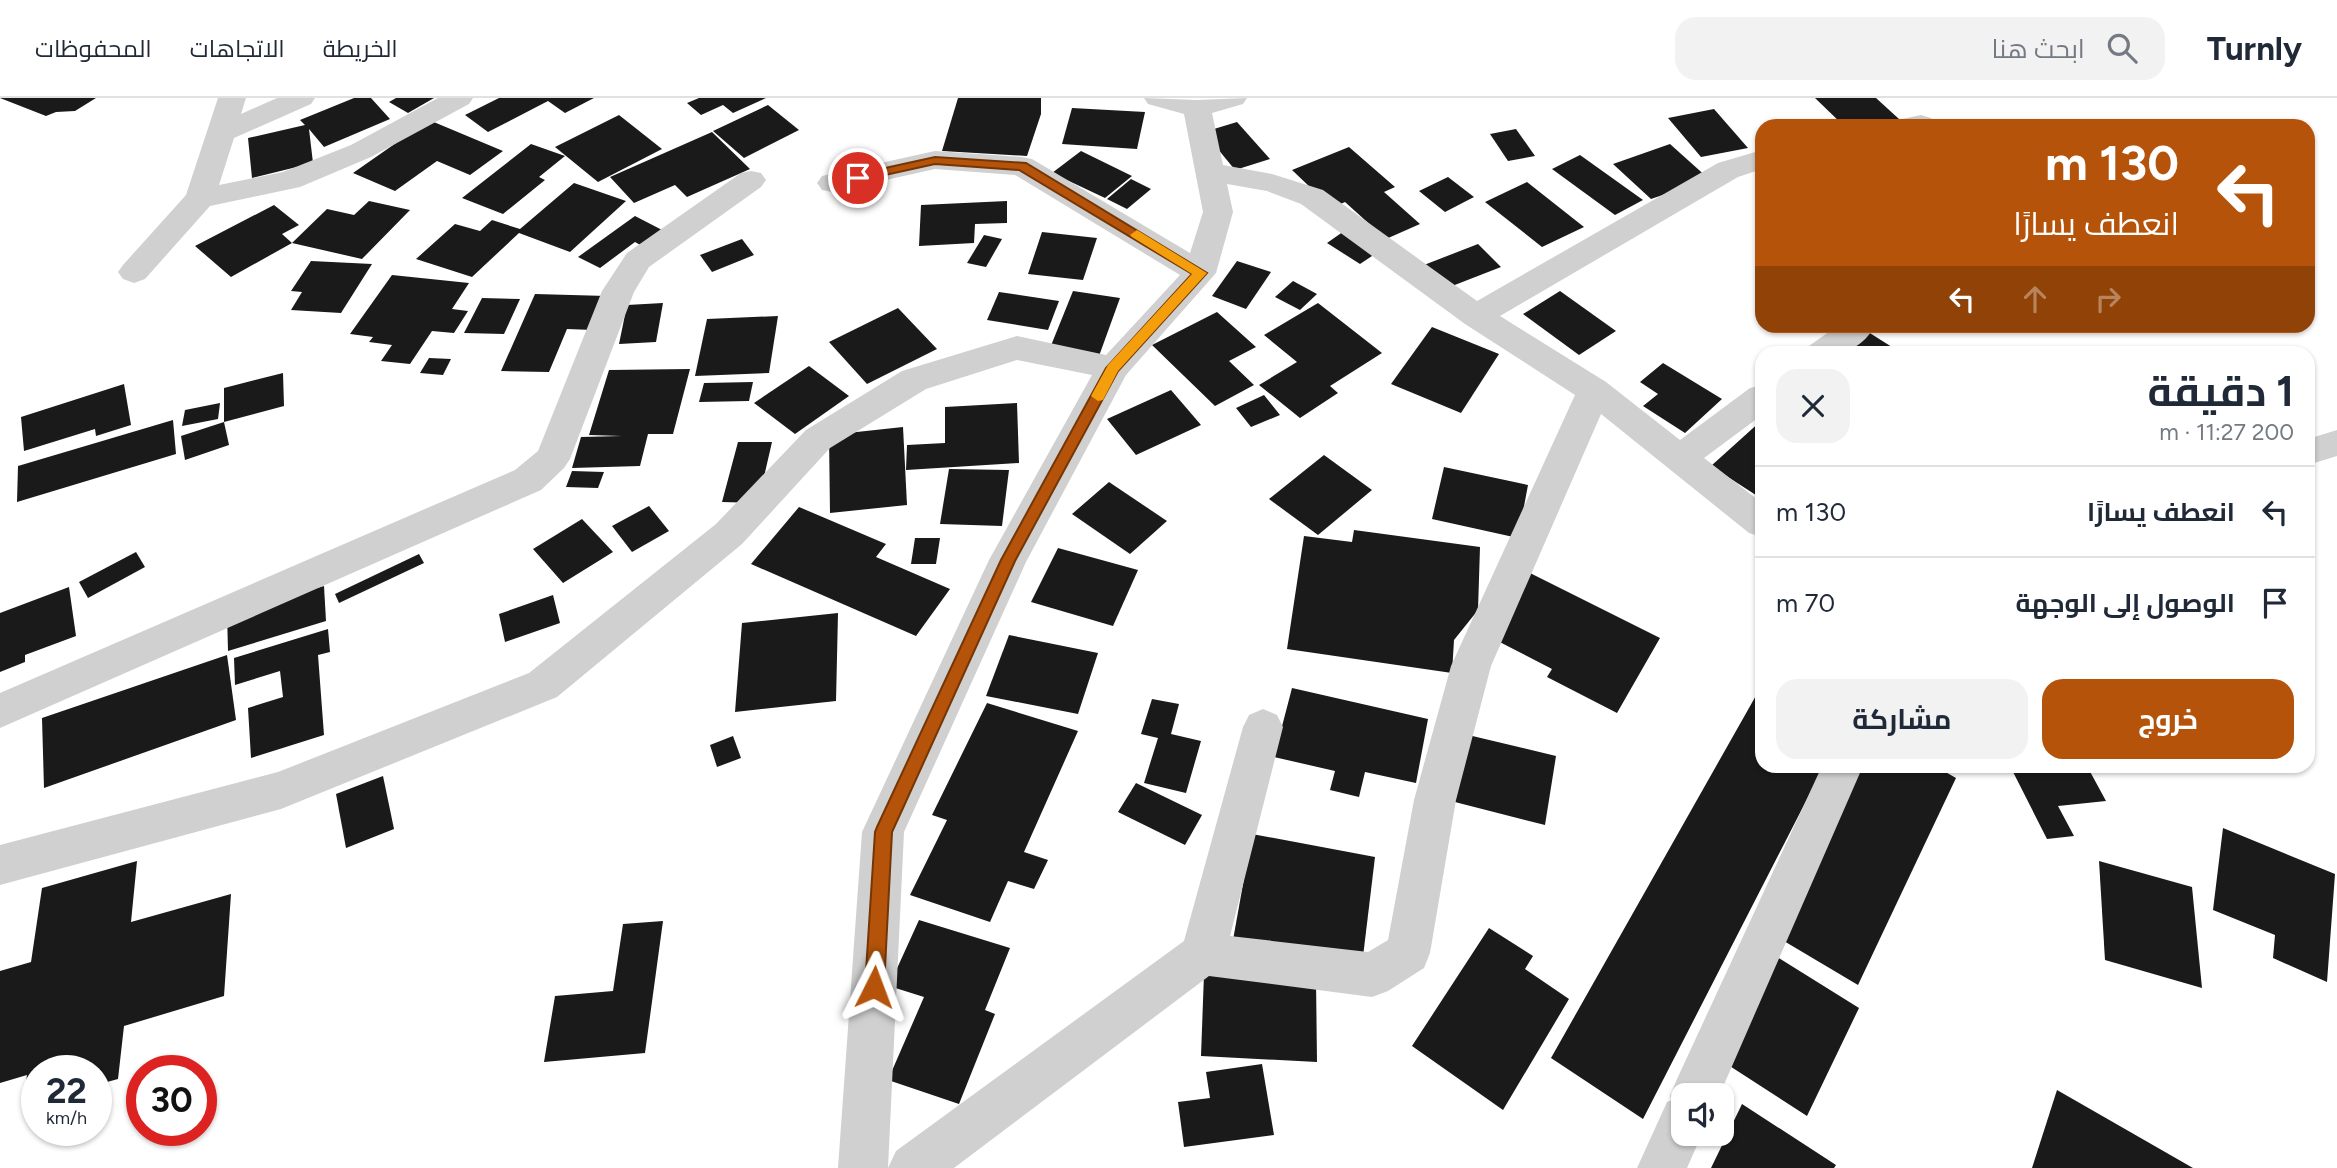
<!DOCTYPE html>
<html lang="ar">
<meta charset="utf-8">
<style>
body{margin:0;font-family:Figtree,Cairo,sans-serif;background:#f2f2f3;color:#1f2937;direction:rtl;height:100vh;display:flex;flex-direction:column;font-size:26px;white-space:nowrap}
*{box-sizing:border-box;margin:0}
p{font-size:23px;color:#747a83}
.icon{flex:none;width:38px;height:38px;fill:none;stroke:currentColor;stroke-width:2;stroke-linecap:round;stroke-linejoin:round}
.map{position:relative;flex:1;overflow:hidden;direction:ltr}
.panel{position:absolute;left:1755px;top:248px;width:560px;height:427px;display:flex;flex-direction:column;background:#fff;border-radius:21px;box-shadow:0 2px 5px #0004;direction:rtl}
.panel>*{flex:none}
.hud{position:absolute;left:1755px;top:21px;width:560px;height:214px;border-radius:21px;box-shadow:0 2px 5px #0004;direction:rtl;background:#b45309;color:#fff;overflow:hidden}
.tools{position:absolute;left:1671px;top:985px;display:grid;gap:14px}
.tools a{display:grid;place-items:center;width:63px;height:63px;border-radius:14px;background:#fff;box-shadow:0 2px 5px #0004;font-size:35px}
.speed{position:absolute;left:21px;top:957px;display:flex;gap:14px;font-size:35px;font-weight:700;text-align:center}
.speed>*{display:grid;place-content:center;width:91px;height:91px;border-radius:50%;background:#fff;box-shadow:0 2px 5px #0004;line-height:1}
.speed small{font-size:18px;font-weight:400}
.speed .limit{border:10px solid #d22;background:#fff;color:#111}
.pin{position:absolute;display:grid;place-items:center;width:60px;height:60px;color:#fff;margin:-30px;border:4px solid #fff;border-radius:50%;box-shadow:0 2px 7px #0007}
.me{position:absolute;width:77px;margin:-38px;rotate:3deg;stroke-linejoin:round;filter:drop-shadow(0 0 5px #0008)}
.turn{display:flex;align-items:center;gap:24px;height:147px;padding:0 21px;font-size:32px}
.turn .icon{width:91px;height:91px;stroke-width:2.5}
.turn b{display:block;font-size:49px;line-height:60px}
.lanes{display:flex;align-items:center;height:66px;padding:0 21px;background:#0003;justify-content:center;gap:35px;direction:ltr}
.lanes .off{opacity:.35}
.round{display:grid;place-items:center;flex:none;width:74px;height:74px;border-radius:21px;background:#f2f2f3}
.headline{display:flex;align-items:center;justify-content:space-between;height:119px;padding:0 21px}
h1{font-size:42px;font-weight:700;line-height:52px}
.action{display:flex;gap:14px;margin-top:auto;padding:14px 21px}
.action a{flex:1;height:80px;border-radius:21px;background:#b45309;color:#fff;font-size:28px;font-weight:700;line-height:80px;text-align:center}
.action a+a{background:#f2f2f3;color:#1f2937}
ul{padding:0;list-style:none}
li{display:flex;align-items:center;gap:21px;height:91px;padding:0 21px;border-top:2px solid #e0e1e3}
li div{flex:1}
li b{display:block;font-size:26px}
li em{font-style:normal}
header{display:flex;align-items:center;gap:42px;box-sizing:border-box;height:98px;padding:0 35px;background:#fff;border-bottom:2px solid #e0e1e3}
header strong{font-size:33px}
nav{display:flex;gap:38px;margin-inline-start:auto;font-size:24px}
.search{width:490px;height:63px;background:#f2f2f3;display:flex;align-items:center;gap:18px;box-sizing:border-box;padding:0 24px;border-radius:21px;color:#747a83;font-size:26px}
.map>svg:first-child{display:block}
.building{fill:#1a1a1a}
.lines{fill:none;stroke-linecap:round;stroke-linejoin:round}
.minor{fill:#d0d0d0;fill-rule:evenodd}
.route{fill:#b45309;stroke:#753606;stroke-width:2}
.slow{fill:#f59e0b}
</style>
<header>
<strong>Turnly</strong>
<div class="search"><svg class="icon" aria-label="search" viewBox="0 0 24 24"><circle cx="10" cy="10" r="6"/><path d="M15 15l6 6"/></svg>ابحث هنا</div>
<nav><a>الخريطة</a><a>الاتجاهات</a><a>المحفوظات</a></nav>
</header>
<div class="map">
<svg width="2337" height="1070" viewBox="0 0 2337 1070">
<rect width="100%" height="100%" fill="#fff"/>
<!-- building -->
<g class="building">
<polygon points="0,0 96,0 75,13 56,14 46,18"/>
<polygon points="354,0 371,0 390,21 324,49 309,31 313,65 252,80 248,40 305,27 300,22"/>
<polygon points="396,0 434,0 408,15 389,4"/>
<polygon points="499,0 594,0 565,15 548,3 488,34 465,17"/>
<polygon points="699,0 766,0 733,15 723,7 701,17 687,5"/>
<polygon points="958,0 1041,0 1041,16 1027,58 942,53"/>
<polygon points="1815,0 1876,0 1899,21 1868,28 1844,28"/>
<polygon points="768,7 799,32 744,60 713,33"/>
<polygon points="1072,10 1145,14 1137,51 1062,46"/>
<polygon points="1714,11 1748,50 1701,59 1668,20"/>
<polygon points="619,17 662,51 598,84 555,49"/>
<polygon points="429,22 503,53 470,77 437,63 395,93 353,75"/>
<polygon points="2043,22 2048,28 1996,28 1996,26"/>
<polygon points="1237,24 1270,61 1235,72 1204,34"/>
<polygon points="1516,31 1535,58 1508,63 1490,36"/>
<polygon points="712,34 750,71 687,99 675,87 634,105 610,79"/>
<polygon points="531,46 565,58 539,79 545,82 503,116 462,100"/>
<polygon points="1670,46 1709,81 1651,101 1613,66"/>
<polygon points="1349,49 1395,89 1384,94 1420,126 1386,141 1345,104 1332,110 1292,72"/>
<polygon points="1081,53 1132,78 1105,100 1052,75"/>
<polygon points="1580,57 1643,102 1615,117 1552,71"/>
<polygon points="1448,79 1474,99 1445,114 1419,93"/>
<polygon points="1131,81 1151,91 1127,111 1107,101"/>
<polygon points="1527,84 1584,129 1542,149 1485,104"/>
<polygon points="574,85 626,103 570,154 519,135 472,179 416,161 455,126 480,133 492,122 520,131"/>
<polygon points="369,103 410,112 362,161 292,145 231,179 195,148 274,107 299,127 282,136 292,145 327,111 354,117"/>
<polygon points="1007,103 1007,125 975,126 974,145 919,148 921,107"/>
<polygon points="635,118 664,133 644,149 635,144 600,170 578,159"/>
<polygon points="1347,131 1381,152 1360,166 1327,145"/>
<polygon points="1042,134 1097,140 1083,182 1028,176"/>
<polygon points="984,137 1002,141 986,169 967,165"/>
<polygon points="742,141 754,157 712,174 700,157"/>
<polygon points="1478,146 1501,169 1447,190 1424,167"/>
<polygon points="311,163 372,166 341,215 291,212 302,194 291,193"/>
<polygon points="1237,163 1271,174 1246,211 1212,198"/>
<polygon points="392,177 469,185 452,211 468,213 454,235 432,233 410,266 381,263 392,247 369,244 373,239 350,236"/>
<polygon points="1293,183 1317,196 1300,212 1275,199"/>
<polygon points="1073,193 1120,200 1099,258 1050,250"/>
<polygon points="1560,193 1616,233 1579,257 1523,216"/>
<polygon points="999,194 1059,203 1048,232 987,222"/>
<polygon points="535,196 607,198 593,232 567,231 549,274 501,273"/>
<polygon points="482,200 520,201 504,236 464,235"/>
<polygon points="663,205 656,244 619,246 627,207"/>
<polygon points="1318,205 1382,255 1330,288 1338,295 1300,320 1259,287 1297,264 1264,237"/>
<polygon points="898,210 937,251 867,286 829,244"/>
<polygon points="1217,214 1256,249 1229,263 1254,287 1215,308 1152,247"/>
<polygon points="778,218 769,275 695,278 707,221"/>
<polygon points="1432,229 1499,256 1461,315 1391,286"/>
<polygon points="1865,232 1903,256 1833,256"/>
<polygon points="429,260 451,261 443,277 420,275"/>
<polygon points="1663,265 1722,301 1685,335 1643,308 1658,296 1640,284"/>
<polygon points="809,268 849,298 795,336 754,305"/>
<polygon points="690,271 673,336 648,336 640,368 572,370 581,339 622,338 589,337 609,272"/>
<polygon points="283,275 284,308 224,324 224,290"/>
<polygon points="753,284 749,303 699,304 704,285"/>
<polygon points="124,286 131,327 96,338 95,331 24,353 21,319"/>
<polygon points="1171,292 1201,327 1136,357 1107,321"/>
<polygon points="1264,297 1280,317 1251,329 1236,310"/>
<polygon points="220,305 218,321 182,328 185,312"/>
<polygon points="1017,305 1019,365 906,372 907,347 945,345 945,309"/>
<polygon points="173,322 176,356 17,404 18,368"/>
<polygon points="1762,322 1762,401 1711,368"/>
<polygon points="224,324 229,347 185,362 181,338"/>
<polygon points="903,329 907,407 830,415 829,337"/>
<polygon points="738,344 772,344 758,405 722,404"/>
<polygon points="1324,357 1372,392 1318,437 1269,401"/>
<polygon points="1444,369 1528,387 1518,440 1432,421"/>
<polygon points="949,371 1009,372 1002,428 940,426"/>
<polygon points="572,373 604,374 598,390 566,389"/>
<polygon points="1109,384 1167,423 1130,456 1072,416"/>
<polygon points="649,408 669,433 632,454 612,428"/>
<polygon points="799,409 886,446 876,459 950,491 916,538 751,466"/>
<polygon points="582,421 613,454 563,485 533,451"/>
<polygon points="1354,432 1480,449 1478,512 1454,542 1452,575 1287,551 1304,438 1352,444"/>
<polygon points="915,440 940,440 936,466 911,466"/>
<polygon points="1058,450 1138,472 1113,528 1031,504"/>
<polygon points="136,454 145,469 88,500 79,484"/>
<polygon points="419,456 424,465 339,505 335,496"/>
<polygon points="1528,474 1660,540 1617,615 1547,579 1552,571 1486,537"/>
<polygon points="324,488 326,523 228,553 227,516"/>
<polygon points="69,489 76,538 25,557 25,564 0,574 0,515"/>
<polygon points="553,497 560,525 505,544 499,516"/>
<polygon points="838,515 836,603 735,614 742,525"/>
<polygon points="328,531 330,554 318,557 324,637 251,660 248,610 283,599 280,573 235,587 234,560"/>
<polygon points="1009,537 1098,555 1078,616 986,598"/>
<polygon points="227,557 236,622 44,690 42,620"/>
<polygon points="1762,587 1762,668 1824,668 1643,1021 1551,960"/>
<polygon points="1292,590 1428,621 1416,685 1365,674 1359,699 1330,692 1335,673 1274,659"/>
<polygon points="1152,601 1179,606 1171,636 1201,643 1186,695 1144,685 1158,640 1141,636"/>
<polygon points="987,605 1078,633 1024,754 1048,762 1034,791 1008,783 990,824 910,797 947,722 932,717"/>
<polygon points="1464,636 1556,658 1545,727 1451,703"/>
<polygon points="733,638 741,660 717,669 710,647"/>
<polygon points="1858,668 1935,668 1956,680 1858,887 1772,836"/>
<polygon points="2010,668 2087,668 2106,703 2058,708 2074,738 2047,741"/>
<polygon points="383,678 394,731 346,750 336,696"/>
<polygon points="1136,685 1202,717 1185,747 1118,714"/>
<polygon points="2223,730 2335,776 2327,884 2273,860 2275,837 2213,812"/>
<polygon points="1252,736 1375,759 1362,867 1233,842"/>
<polygon points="137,763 131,824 231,796 224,898 124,928 118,981 96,987 96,973 37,973 37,1004 22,1009 27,977 0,985 0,873 31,864 42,790"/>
<polygon points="2099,763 2192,789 2202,890 2105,862"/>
<polygon points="919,822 1010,850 985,912 995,916 959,1006 888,982 924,899 889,888"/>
<polygon points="663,823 645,955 544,964 555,898 613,893 623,826"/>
<polygon points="1489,830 1533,858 1525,871 1569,901 1503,1012 1412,948"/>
<polygon points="1777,859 1859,910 1807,1018 1722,963"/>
<polygon points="1204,876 1316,881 1317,964 1201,958"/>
<polygon points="1262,966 1274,1037 1184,1049 1178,1004 1210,1000 1206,974"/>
<polygon points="2057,992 2193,1070 2032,1070"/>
<polygon points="1742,1006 1836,1067 1834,1070 1711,1070"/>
</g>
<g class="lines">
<!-- minor -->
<g class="minor">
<polygon points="218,0 246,0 241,16 277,0 315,0 311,6 234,40 219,87 283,74 351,47 438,0 473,0 469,6 371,59 300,89 210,108 145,181 134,185 123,181 118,174 123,167 186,97"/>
<polygon points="1144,0 1197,2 1247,0 1243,6 1212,15 1223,67 1272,76 1323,92 1477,203 1718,65 1762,52 1762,71 1738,79 1500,218 1606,284 1680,342 1750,290 1762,287 1762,317 1704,360 1762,405 1762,439 1749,435 1601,316 1491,568 1456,702 1430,855 1424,870 1388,893 1372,899 1209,878 954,1070 888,1070 896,1053 1184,843 1243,629 1249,617 1263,611 1277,617 1283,629 1230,838 1368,854 1388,842 1414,702 1451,568 1575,297 1465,226 1301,106 1267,93 1227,86 1233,114 1216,175 1126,277 1026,464 904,734 888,1070 838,1070 862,734 989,462 1092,277 1017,262 926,291 830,350 742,446 557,599 281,711 0,787 0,747 278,674 529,575 716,426 806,332 902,273 1017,238 1106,257 1180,177 1015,77 935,71 832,94 822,92 817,85 822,78 935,53 1022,59 1032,61 1190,155 1203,114 1184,16 1148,6"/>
<polygon points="1921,17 1931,20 1934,28 1894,28 1898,22"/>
<polygon points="751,73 761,75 766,82 761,89 649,169 634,194 570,361 564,370 541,392 0,630 0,595 515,372 538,353 602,193 627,155 741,75"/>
<path d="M1837,228H1875C1857,258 1835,256 1805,256L1809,248Z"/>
<polygon points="2337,332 2337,358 2308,367 2308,341"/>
<polygon points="1822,668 1863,668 1719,998 1684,998 1684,1036 1702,1036 1687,1070 1637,1070 1667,1004 1672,1002 1670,998 1677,981"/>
</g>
</g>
<!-- route -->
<polygon class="route" points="935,59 1026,65 1207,175 1118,273 1015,463 903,710 892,734 884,889 881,896 874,898 867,896 865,889 875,734 877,729 1001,462 1106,270 1192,176 1019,72 935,66 858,83 852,80 858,76"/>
<!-- slow -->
<polygon class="slow" points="1137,132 1207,175 1118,273 1103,302 1098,303 1091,298 1108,267 1192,176 1132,139 1130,137"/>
</svg>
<div class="tools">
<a><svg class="icon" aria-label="sound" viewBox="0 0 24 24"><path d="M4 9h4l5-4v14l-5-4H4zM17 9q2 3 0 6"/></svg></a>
</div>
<div class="speed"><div>22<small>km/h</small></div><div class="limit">30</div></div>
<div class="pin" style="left:858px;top:80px;background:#d93025"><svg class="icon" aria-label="arrive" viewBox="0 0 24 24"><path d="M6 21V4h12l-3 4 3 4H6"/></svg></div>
<svg class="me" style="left:874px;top:889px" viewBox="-20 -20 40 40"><path d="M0-17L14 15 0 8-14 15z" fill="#b45309" stroke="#fff" stroke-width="4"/></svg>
<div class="hud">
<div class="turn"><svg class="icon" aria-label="left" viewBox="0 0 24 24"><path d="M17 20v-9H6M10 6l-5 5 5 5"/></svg><div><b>130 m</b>انعطف يسارًا</div></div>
<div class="lanes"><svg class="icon" aria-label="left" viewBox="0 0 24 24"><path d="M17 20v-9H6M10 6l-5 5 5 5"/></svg><svg class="icon off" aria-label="ahead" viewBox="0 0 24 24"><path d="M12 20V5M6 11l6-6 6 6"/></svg><svg class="icon off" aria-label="right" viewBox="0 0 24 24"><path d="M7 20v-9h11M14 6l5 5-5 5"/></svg></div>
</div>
<section class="panel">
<div class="headline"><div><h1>1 دقيقة</h1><p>200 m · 11:27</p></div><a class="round"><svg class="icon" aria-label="close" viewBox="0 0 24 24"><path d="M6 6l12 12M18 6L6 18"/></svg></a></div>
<ul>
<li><svg class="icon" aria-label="left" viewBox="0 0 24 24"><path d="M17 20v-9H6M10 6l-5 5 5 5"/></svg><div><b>انعطف يسارًا</b></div><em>130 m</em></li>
<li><svg class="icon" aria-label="arrive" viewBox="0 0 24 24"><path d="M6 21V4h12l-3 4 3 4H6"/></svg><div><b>الوصول إلى الوجهة</b></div><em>70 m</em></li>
</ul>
<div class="action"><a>خروج</a><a>مشاركة</a></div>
</section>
</div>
